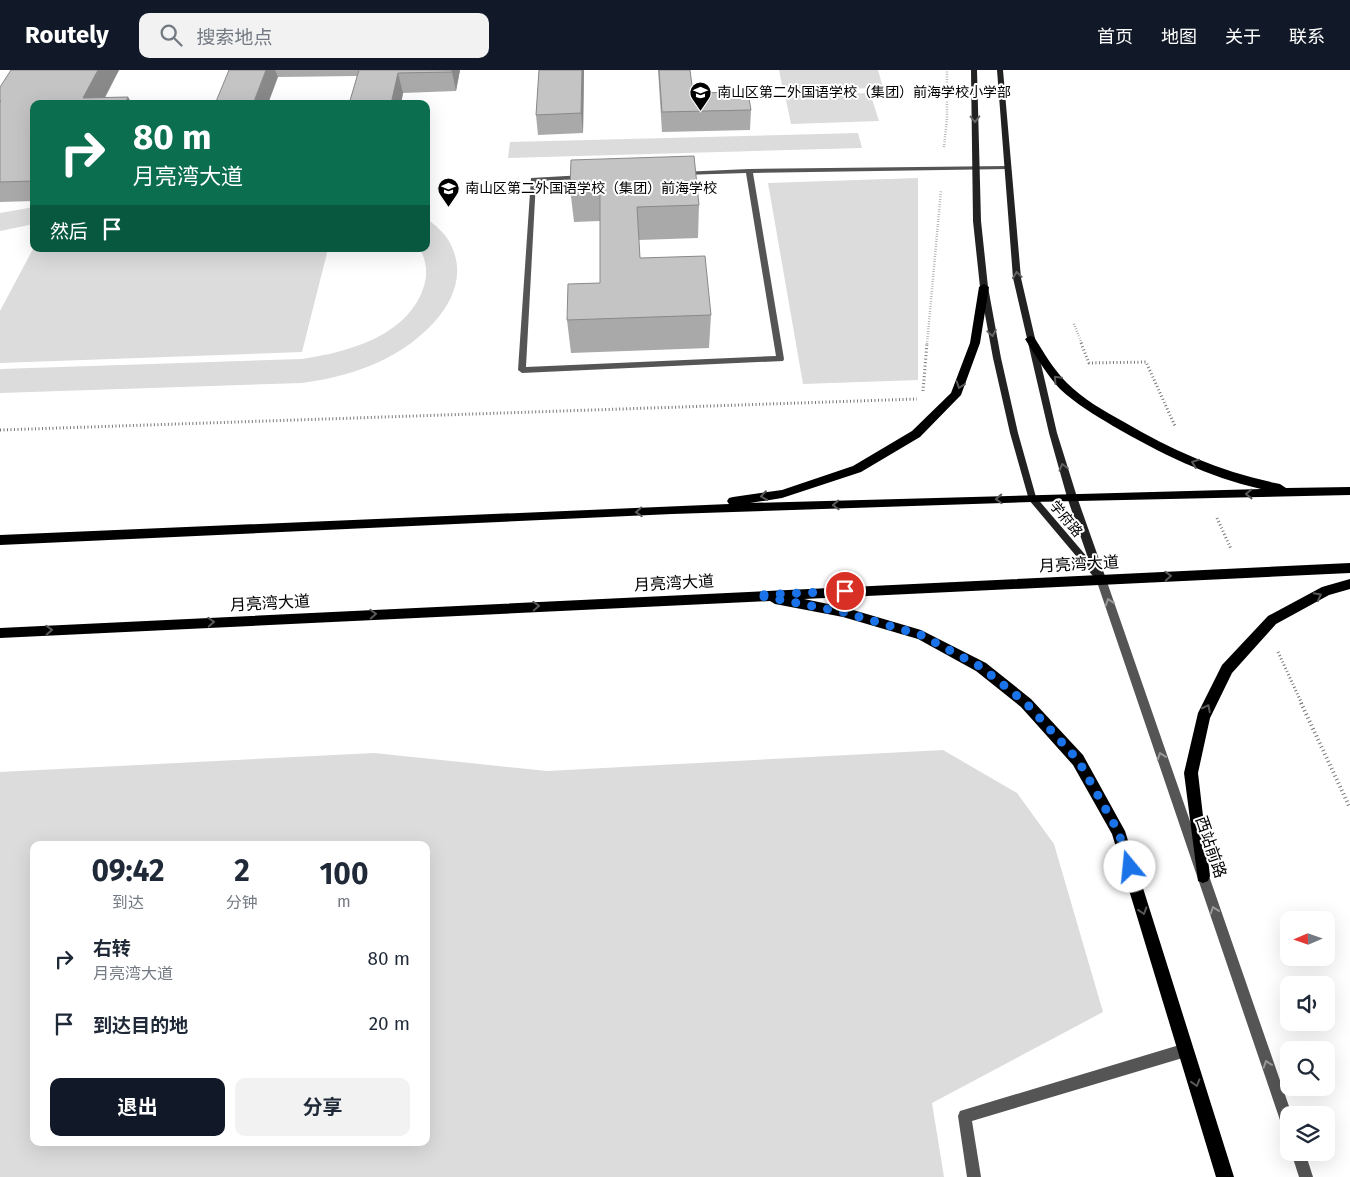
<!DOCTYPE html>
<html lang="zh">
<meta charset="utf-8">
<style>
body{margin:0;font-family:"Fira Sans","Noto Sans SC",sans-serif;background:#f2f2f3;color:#1f2937;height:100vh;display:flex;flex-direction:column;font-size:19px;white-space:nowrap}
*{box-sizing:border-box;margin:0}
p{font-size:16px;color:#747a83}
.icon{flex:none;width:28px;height:28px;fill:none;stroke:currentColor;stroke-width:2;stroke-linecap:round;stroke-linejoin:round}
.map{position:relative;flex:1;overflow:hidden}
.side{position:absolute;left:30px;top:771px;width:400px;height:305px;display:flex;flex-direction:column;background:#fff;border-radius:10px;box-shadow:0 5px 20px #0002}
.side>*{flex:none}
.hud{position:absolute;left:30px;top:30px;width:400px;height:152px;border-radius:10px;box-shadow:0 5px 20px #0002;background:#0b6e4f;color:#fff;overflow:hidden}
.needle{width:32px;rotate:268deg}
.fabs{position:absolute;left:1280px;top:841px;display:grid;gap:10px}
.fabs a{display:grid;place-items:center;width:55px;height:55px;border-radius:10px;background:#fff;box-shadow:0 5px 20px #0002;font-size:25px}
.pin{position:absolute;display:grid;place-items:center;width:42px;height:42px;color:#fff;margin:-21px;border:2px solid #fff;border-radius:50%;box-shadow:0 1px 5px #0007}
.me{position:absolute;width:55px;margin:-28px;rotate:343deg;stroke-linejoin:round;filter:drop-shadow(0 0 4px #0008)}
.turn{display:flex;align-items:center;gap:18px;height:105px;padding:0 20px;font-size:22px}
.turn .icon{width:65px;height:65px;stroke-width:2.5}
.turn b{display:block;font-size:35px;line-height:42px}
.then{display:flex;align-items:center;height:48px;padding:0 20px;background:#0003;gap:10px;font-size:19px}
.eta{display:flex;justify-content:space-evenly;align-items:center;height:85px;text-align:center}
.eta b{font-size:30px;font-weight:700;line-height:35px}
.primary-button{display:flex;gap:10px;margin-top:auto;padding:10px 20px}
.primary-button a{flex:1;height:58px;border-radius:10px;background:#111827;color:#fff;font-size:20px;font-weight:700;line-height:58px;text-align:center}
.primary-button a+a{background:#f2f2f3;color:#1f2937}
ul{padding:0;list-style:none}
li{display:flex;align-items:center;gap:15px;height:65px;padding:0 20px}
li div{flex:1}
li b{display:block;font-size:19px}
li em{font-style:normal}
header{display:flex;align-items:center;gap:30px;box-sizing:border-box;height:70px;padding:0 25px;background:#111827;color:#fff}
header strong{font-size:24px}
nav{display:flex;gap:28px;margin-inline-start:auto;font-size:18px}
.search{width:350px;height:45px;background:#f2f2f3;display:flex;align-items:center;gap:12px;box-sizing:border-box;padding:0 18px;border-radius:10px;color:#747a83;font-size:19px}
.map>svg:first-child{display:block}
.green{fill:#dcdcdc;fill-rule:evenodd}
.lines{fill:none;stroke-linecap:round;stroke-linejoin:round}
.path-far2{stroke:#777;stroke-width:2.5;stroke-dasharray:0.5 2;stroke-linecap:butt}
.path-far1{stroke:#777;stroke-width:3;stroke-dasharray:1 2.5;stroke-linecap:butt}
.path{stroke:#777;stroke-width:4;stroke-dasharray:1 3;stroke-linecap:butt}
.service{fill:#555;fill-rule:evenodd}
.minor{fill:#555;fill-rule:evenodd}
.tertiary{fill:#555;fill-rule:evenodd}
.secondary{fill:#222;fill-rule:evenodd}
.primary{fill:#000;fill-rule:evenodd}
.wall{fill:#a9a9a9}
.shaded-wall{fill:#898989}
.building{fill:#c4c4c4;stroke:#898989}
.oneway{stroke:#646464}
.oneway2{stroke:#595959}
.oneway3{stroke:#999}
.route{stroke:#1a73e8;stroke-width:9;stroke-dasharray:0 16.2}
.labels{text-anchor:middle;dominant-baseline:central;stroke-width:4;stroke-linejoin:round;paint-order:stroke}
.far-poi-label{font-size:14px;fill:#000;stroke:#fff;text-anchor:start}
.far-street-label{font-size:14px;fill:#000;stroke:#fff}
.street-label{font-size:16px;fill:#000;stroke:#fff}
</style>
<header>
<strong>Routely</strong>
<div class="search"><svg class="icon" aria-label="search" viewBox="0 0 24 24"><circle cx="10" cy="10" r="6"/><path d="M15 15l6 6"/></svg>搜索地点</div>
<nav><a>首页</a><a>地图</a><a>关于</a><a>联系</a></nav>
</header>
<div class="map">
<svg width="1350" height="1107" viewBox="0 0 1350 1107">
<rect width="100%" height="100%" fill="#fff"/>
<!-- green -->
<g class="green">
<polygon points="779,0 878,0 883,18 783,20"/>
<polygon points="870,23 879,51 791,54 785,25"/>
<polygon points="858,63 862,78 508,88 510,72"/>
<polygon points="918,108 918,310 803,314 768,113"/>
<polygon points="34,137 34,154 0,161 0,143"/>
<path d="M426,148C435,155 445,163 450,173C476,222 426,268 387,288C360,302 331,309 302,313L0,323V299L301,289C345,283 406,267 423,219C428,205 427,192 420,179H426Z"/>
<polygon points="34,177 34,179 328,179 302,282 0,293 0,241"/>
<path d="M943,680L1017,723L1054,774L1103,942L932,1033L944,1107H0V702L374,683L547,701ZM34,775H426V1072H34Z"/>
</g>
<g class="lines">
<!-- path-far2 -->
<g class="path-far2">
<polyline points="944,77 947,48 947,0"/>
<polyline points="1074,254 1082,274"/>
<polyline points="927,274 941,120"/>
</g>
<!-- path-far1 -->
<g class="path-far1">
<polyline points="1081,273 1089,293 1146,292 1175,356"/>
<polyline points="923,321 927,273"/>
<polyline points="0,360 917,329"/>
<polyline points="1217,448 1231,479"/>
<polyline points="1278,582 1302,634"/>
</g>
<!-- path -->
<polyline class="path" points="1301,633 1350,738"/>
<!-- service -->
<polygon class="service" points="1007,96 1010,98 1009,99 753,103 784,289 783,291 522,303 518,300 531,108 584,105 587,107 584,109 536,111 526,297 776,286 746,103 683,105 681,104 681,102 749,99"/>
<!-- minor -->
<polygon class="minor" points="1186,973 1191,975 1193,980 1191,985 1186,987 972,1051 981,1107 967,1107 958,1046 960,1041"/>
<!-- tertiary -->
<g class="tertiary">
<polygon points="1101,505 1104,506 1106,509 1292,1045 1289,1045 1289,1063 1284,1061 1282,1056 1096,509 1098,506"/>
<polygon points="1291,1082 1305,1082 1313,1107 1299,1107"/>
</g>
<!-- secondary -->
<polygon class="secondary" points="971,0 977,0 981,151 988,217 1001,288 1018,363 1036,427 1088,488 1067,427 1049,363 1013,208 997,0 1003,0 1021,208 1057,363 1077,427 1106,509 1104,512 1098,512 1029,430 1010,363 993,288 980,217 973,151"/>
<!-- primary -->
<g class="primary">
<path d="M984,214L989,217L980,273L961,325L920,367L861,402L782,428L750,433L1261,419C1208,407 1160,383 1113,356C1095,345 1076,334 1060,319C1046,304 1036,286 1025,269L1030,266L1034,267C1044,283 1054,300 1067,313C1083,329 1104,341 1124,352C1173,381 1224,403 1280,414L1286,418L1350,417V425L1032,432L672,444L0,475V465L729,434L727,431L729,428L733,427L782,420L853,396L912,361L951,323L970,273L979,217Z"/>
<polygon points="1350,493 1350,503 804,529 843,537 921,560 986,593 1031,629 1083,685 1125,761 1234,1107 1216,1107 1112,764 1073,695 1021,637 976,601 918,569 843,547 775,534 770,531 0,568 0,558"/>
<polygon points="1350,509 1350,519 1329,525 1276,554 1232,603 1210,648 1198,703 1210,806 1208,811 1203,813 1198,811 1184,703 1198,643 1222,595 1268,546 1322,517"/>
</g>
</g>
<!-- wall -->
<g class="wall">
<polygon points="119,0 105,28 128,27 132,34 34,34 34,131 0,132 0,17"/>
<polygon points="229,0 460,0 456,21 403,23 401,34 349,34 357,6 278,7"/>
<polygon points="539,0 584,0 583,63 538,65 536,45"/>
<polygon points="658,0 690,0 693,23 751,40 750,60 662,62"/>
<polygon points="571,90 699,135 698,168 639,170 640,188 711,245 709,278 571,283 567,250 600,213 600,151 574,152 570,118"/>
</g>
<!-- shaded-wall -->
<g class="shaded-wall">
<polygon points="98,0 119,0 101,34 83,28"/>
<polygon points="266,0 275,0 278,7 268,34 253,34"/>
<polygon points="452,0 460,0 456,21 452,2"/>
<polygon points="582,0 584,0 583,63 581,43"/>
<polygon points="398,3 403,23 401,34 391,34"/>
<polygon points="128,27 132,34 125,34"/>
</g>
<!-- building -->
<g class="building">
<polygon points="11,0 98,0 83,28 128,27 125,34 34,34 34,111 0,112 0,32 1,31 0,31 0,17"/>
<polygon points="229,0 266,0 253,34 215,34"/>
<polygon points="359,0 452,0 452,2 398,3 391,34 349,34"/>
<polygon points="539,0 582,0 581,43 536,45"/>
<polygon points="659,0 690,0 693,23 748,22 751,40 662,42"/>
<polygon points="694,86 699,135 637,137 640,188 705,186 711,245 567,250 568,214 600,213 600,117 570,118 571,90"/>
</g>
<!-- one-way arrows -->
<defs><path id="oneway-chevron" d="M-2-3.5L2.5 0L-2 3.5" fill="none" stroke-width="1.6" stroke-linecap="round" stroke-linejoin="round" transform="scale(1.25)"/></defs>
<g class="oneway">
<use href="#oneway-chevron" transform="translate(975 49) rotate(89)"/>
<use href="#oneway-chevron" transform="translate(1017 205) rotate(-98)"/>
<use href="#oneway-chevron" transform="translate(992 263) rotate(80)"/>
<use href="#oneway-chevron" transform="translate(1063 397) rotate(-106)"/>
</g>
<g class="oneway2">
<use href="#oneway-chevron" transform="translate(1057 309) rotate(-133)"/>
<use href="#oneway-chevron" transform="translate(960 315) rotate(110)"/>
<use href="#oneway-chevron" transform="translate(1195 393) rotate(-159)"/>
<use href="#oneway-chevron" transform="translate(1249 424) rotate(179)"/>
<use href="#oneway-chevron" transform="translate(764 426) rotate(172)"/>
<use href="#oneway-chevron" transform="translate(999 429) rotate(178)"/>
<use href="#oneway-chevron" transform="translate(836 435) rotate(178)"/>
<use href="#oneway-chevron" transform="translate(639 442) rotate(177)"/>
<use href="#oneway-chevron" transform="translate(1168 506) rotate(-3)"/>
<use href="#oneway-chevron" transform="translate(1318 526) rotate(-28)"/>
<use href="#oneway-chevron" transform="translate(536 536) rotate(-3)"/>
<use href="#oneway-chevron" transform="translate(373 544) rotate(-3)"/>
<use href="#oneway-chevron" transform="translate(211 552) rotate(-3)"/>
<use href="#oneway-chevron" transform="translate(49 560) rotate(-3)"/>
<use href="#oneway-chevron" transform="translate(1207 638) rotate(-63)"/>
<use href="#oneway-chevron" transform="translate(1143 841) rotate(73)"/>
<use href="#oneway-chevron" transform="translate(1196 1013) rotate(73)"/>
</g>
<g class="oneway3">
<use href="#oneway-chevron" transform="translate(1109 532) rotate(-109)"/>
<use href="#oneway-chevron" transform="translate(1161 686) rotate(-109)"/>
<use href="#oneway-chevron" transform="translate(1214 840) rotate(-109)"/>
<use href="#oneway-chevron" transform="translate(1267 994) rotate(-109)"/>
</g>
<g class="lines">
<!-- route -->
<polyline class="route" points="845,521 756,525 843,542 921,565 981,597 1026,633 1078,690 1118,761 1130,797"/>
</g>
<!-- icons -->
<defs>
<symbol id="school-pin" viewBox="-11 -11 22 30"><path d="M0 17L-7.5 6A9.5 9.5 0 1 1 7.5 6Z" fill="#000" stroke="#fff"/><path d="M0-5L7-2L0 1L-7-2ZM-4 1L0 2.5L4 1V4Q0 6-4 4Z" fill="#fff"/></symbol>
</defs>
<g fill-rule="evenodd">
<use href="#school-pin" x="688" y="10" width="25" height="34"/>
<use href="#school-pin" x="436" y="106" width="25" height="34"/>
</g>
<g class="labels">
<!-- far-poi labels -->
<g class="far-poi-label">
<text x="717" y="22">南山区第二外国语学校（集团）前海学校小学部</text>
<text x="465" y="118">南山区第二外国语学校（集团）前海学校</text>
</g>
<!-- far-street labels -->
<g class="far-street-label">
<text transform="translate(1066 449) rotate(50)">学府路</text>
</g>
<!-- street labels -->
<g class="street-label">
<text transform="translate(1079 494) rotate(-3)">月亮湾大道</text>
<text transform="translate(674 513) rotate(-3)">月亮湾大道</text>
<text transform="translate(270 533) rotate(-3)">月亮湾大道</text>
<text transform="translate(1211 777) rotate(71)">西站前路</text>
</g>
</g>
</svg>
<div class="fabs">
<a><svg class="needle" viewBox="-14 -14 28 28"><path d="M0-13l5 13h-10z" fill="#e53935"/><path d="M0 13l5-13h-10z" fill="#747a83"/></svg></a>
<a><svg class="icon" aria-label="sound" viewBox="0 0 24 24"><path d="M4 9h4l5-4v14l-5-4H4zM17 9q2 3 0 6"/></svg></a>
<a><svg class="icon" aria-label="search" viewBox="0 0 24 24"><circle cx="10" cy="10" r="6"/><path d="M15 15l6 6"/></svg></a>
<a><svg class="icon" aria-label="layers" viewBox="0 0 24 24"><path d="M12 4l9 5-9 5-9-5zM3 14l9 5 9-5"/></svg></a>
</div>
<div class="pin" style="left:845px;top:521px;background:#d93025"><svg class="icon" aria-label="arrive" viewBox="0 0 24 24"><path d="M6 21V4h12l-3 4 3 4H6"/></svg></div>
<svg class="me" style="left:1130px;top:797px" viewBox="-20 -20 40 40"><circle r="19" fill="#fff"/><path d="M0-13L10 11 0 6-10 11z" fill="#1a73e8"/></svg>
<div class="hud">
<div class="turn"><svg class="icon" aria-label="right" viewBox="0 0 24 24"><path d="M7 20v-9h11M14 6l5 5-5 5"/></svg><div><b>80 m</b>月亮湾大道</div></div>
<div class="then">然后<svg class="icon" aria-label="arrive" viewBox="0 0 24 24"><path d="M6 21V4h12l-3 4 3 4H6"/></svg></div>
</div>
<section class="side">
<div class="eta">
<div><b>09:42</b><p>到达</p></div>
<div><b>2</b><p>分钟</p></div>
<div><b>100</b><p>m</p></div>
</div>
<ul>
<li><svg class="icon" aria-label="right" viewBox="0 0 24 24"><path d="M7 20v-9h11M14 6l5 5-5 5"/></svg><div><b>右转</b><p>月亮湾大道</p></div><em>80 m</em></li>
<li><svg class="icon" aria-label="arrive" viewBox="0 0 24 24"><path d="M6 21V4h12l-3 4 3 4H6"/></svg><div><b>到达目的地</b></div><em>20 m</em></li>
</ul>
<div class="primary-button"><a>退出</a><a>分享</a></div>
</section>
</div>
